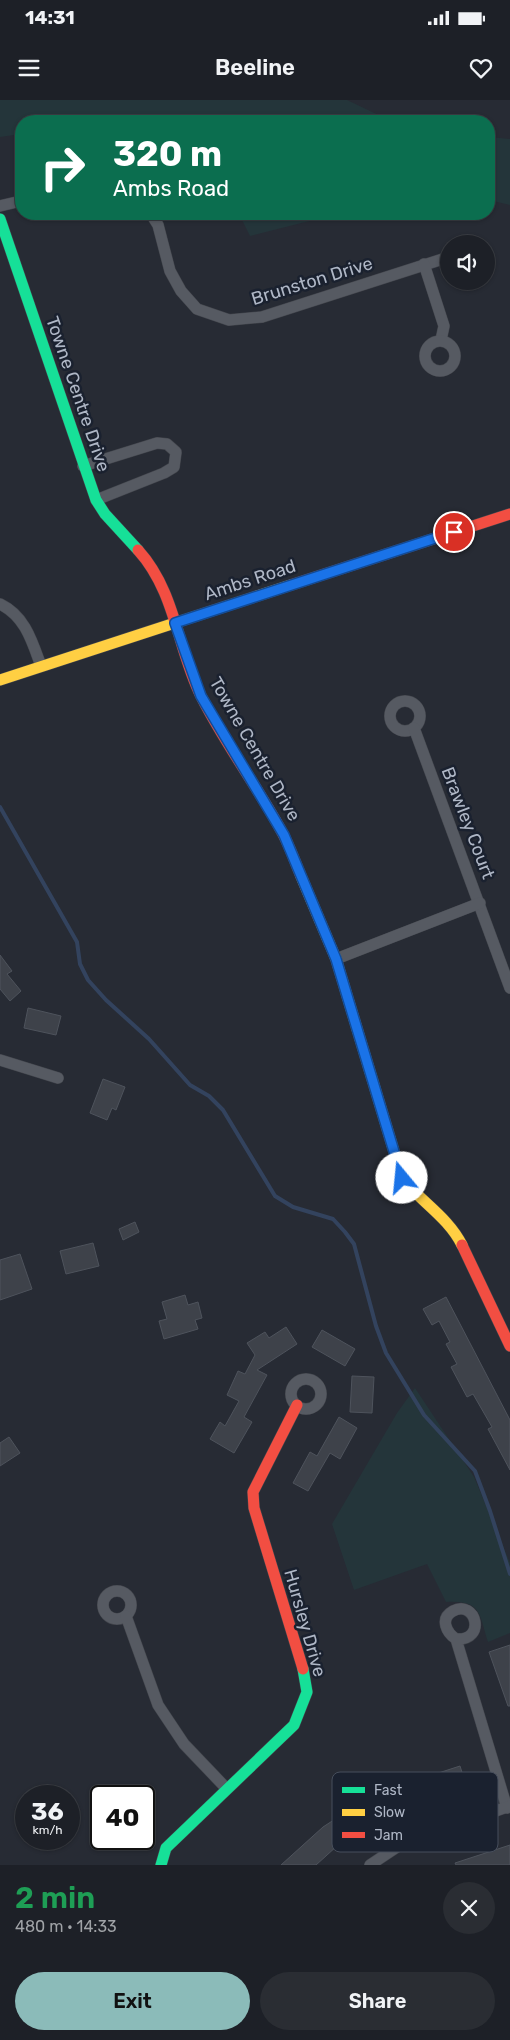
<!DOCTYPE html>
<meta charset="utf-8">
<style>
body{margin:0;font-family:Rubik,sans-serif;background:#2a2d33;color:#f1f3f6;height:100vh;display:flex;flex-direction:column;font-size:19px;white-space:nowrap}
*{box-sizing:border-box;margin:0}
p{font-size:16px;color:#a0a3a7}
.icon{flex:none;width:28px;height:28px;fill:none;stroke:currentColor;stroke-width:2;stroke-linecap:round;stroke-linejoin:round}
.map{position:relative;height:1765px;overflow:hidden}
.drawer{display:flex;flex-direction:column;background:#1d2027;flex:1}
.drawer>*{flex:none}
.hud{position:absolute;left:15px;top:15px;width:480px;height:105px;border-radius:20px;box-shadow:0 1px 4px #0004,0 0 0 1px #3b3e44;background:#0b6e4f;color:#fff;overflow:hidden}
.controls{position:absolute;left:440px;top:135px;display:grid;gap:10px}
.controls a{display:grid;place-items:center;width:55px;height:55px;border-radius:50%;background:#1d2027;box-shadow:0 1px 4px #0004,0 0 0 1px #3b3e44;font-size:25px}
.speed{position:absolute;left:15px;top:1685px;display:flex;gap:10px;font-size:25px;font-weight:700;text-align:center}
.speed>*{display:grid;place-content:center;width:65px;height:65px;border-radius:50%;background:#1d2027;box-shadow:0 1px 4px #0004,0 0 0 1px #3b3e44;line-height:1}
.speed small{font-size:12px;font-weight:400}
.speed .limit{border:2px solid #111;border-radius:8px;background:#fff;color:#111}
.pin{position:absolute;display:grid;place-items:center;width:42px;height:42px;color:#fff;margin:-21px;border:2px solid #fff;border-radius:50%;box-shadow:0 1px 5px #0007}
.me{position:absolute;width:55px;margin:-28px;rotate:343deg;stroke-linejoin:round;filter:drop-shadow(0 0 4px #0008)}
.turn{display:flex;align-items:center;gap:18px;height:105px;padding:0 15px;font-size:22px}
.turn .icon{width:65px;height:65px;stroke-width:2.5}
.turn b{display:block;font-size:35px;line-height:42px}
.round{display:grid;place-items:center;flex:none;width:52px;height:52px;border-radius:26px;background:#2a2d33}
.overview{display:flex;align-items:center;justify-content:space-between;height:85px;padding:0 15px}
h1{font-size:30px;font-weight:600;line-height:38px;color:#1e9e55}
.cta{display:flex;gap:10px;margin-top:auto;padding:10px 15px}
.cta a{flex:1;height:58px;border-radius:30px;background:#8bbbb9;color:#111;font-size:20px;font-weight:600;line-height:58px;text-align:center}
.cta a+a{background:#2a2d33;color:#f1f3f6}
.status{display:flex;justify-content:space-between;align-items:center;height:35px;padding:0 25px;background:#1d2027;direction:ltr}
.status svg{height:14px;fill:currentColor}
header{display:flex;justify-content:space-between;align-items:center;height:65px;padding:0 15px;background:#1d2027;font-size:22px;font-weight:600}
.map>svg:first-child{display:block}
.green{fill:#24353a}
.lines{fill:none;stroke-linecap:round;stroke-linejoin:round}
.stream{stroke:#33435e;stroke-width:4}
.building{fill:#3e424a;stroke:#4e535c}
.street-casing{stroke:#43464d;stroke-width:12}
.fast-casing{stroke:#43464d;stroke-width:12}
.slow-casing{stroke:#43464d;stroke-width:12}
.jam-casing{stroke:#43464d;stroke-width:12}
.street{stroke:#565a62;stroke-width:11}
.fast{stroke:#16e098;stroke-width:11}
.slow{stroke:#ffcf43;stroke-width:11}
.jam{stroke:#f24e42;stroke-width:11}
.route-casing{stroke:#114b97;stroke-width:12}
.route{stroke:#1a73e8;stroke-width:9}
.labels{text-anchor:middle;dominant-baseline:central;stroke-width:5;stroke-linejoin:round;paint-order:stroke}
.street-label{font-size:18px;fill:#afb7c6;stroke:#1a212f}
.key{fill:#1a212f;stroke:#474e5c;stroke-width:1}
.key-label{font-size:14px;fill:#afb7c6}
</style>
<div class="status"><b>14:31</b><svg viewBox="0 0 49 12"><path d="M0 12V9h3v3zM5 12V6h3v6zM10 12V3h3v9zM15 12V0h3v12zM26 1h20v11H26zM47 4h2v5h-2z"/></svg></div>
<header><svg class="icon" aria-label="menu" viewBox="0 0 24 24"><path d="M4 6h16M4 12h16M4 18h16"/></svg>Beeline<svg class="icon" aria-label="heart" viewBox="0 0 24 24"><path d="M12 20l-8-8c-3-5 5-10 8-4 3-6 11-1 8 4z"/></svg></header>
<div class="map">
<svg width="510" height="1765" viewBox="0 0 510 1765">
<rect width="100%" height="100%" fill="#272b34"/>
<!-- green -->
<g class="green">
<polygon points="0,0 347,0 391,21 180,21 150,15 108,21 21,21 21,34 0,37"/>
<polygon points="489,37 510,39 510,105 489,100"/>
<polygon points="239,114 337,114 250,136"/>
<path d="M415,1288L474,1377L510,1463V1533L488,1542C479,1514 482,1500 446,1502L427,1464L354,1490L332,1424L397,1313Z"/>
</g>
<g class="lines">
<!-- stream -->
<polyline class="stream" points="0,707 77,842 80,864 88,880 106,900 149,939 190,985 209,996 223,1010 275,1096 293,1107 333,1119 345,1132 354,1144 376,1226 386,1253 424,1315 475,1371 490,1411 510,1474"/>
</g>
<!-- building -->
<g class="building">
<polygon points="0,855 12,871 7,874 21,891 10,901 0,889"/>
<polygon points="28,908 61,916 56,935 24,928"/>
<polygon points="103,979 125,987 116,1010 112,1008 107,1020 90,1013"/>
<polygon points="135,1122 139,1132 123,1140 119,1129"/>
<polygon points="93,1143 99,1166 66,1174 60,1151"/>
<polygon points="20,1154 32,1189 0,1200 0,1160"/>
<polygon points="185,1195 188,1205 198,1202 202,1218 195,1220 198,1229 164,1239 159,1221 167,1219 162,1202"/>
<polygon points="446,1197 510,1320 510,1370 488,1329 492,1327 473,1294 467,1297 451,1267 457,1264 446,1244 450,1242 439,1221 432,1225 423,1209"/>
<polygon points="286,1227 297,1244 257,1270 267,1275 244,1317 252,1322 234,1353 210,1339 220,1322 225,1326 239,1301 227,1295 238,1271 245,1274 255,1255 247,1243 265,1232 269,1238"/>
<polygon points="322,1230 355,1249 345,1266 312,1247"/>
<polygon points="352,1276 374,1277 372,1313 350,1312"/>
<polygon points="339,1317 357,1328 340,1359 330,1353 308,1391 293,1383 310,1352 317,1356"/>
<polygon points="9,1337 20,1353 0,1366 0,1343"/>
<polygon points="510,1545 510,1606 508,1606 489,1552"/>
<polygon points="460,1666 465,1682 431,1693 426,1677"/>
<polygon points="407,1681 419,1702 395,1714 394,1712 385,1715 349,1738 348,1736 316,1765 281,1765 323,1727 366,1699 367,1701"/>
<polygon points="510,1745 510,1765 456,1765 455,1763"/>
</g>
<g class="lines">
<defs>
<g id="street">
<polyline points="0,106 21,101"/>
<polyline points="151,114 158,125 170,171 181,191 197,209 229,220 262,217 449,157"/>
<polyline points="424,164 444,226 441,240"/>
<circle cx="440" cy="256" r="15"/>
<polyline points="83,366 157,343 167,344 176,352 174,367 164,373 96,400"/>
<path d="M0,504C25,516 32,541 41,566"/>
<circle cx="405" cy="616" r="15"/>
<polyline points="414,628 510,888"/>
<polyline points="336,859 480,803"/>
<polyline points="0,960 58,978"/>
<circle cx="306" cy="1294" r="15"/>
<circle cx="117" cy="1505" r="14"/>
<polyline points="126,1516 158,1605 184,1644 226,1688"/>
<path d="M456,1539C487,1541 476,1499 453,1511C439,1519 447,1533 456,1539L507,1708"/>
<polyline points="370,1765 400,1745 510,1706"/>
</g>
<g id="fast">
<polyline points="0,119 96,400 105,414 138,450"/>
<polyline points="161,1765 166,1748 294,1625 307,1592 303,1569"/>
</g>
<g id="slow">
<polyline points="0,580 291,485"/>
<path d="M301,776L336,859L402,1078C421,1102 448,1117 462,1145"/>
</g>
<g id="jam">
<path d="M138,450C176,492 177,548 201,596C225,644 258,687 283,734C290,747 295,762 301,776"/>
<polyline points="291,485 510,414"/>
<polyline points="462,1145 510,1246"/>
<polyline points="297,1305 253,1392 254,1408 303,1569"/>
</g>
</defs>
<!-- street casing -->
<use href="#street" class="street-casing"/>
<!-- fast casing -->
<use href="#fast" class="fast-casing"/>
<!-- slow casing -->
<use href="#slow" class="slow-casing"/>
<!-- jam casing -->
<use href="#jam" class="jam-casing"/>
<!-- street -->
<use href="#street" class="street"/>
<!-- fast -->
<use href="#fast" class="fast"/>
<!-- slow -->
<use href="#slow" class="slow"/>
<!-- jam -->
<use href="#jam" class="jam"/>
</g>
<g class="lines">
<defs>
<polyline id="route" points="402,1078 336,859 284,735 201,596 175,523 454,432"/>
</defs>
<!-- route casing -->
<use href="#route" class="route-casing"/>
<!-- route -->
<use href="#route" class="route"/>
</g>
<g class="labels">
<!-- street labels -->
<g class="street-label">
<text transform="translate(312 181) rotate(-17)">Brunston Drive</text>
<text transform="translate(78 294) rotate(71)">Towne Centre Drive</text>
<text transform="translate(250 480) rotate(-18)">Ambs Road</text>
<text transform="translate(255 649) rotate(60)">Towne Centre Drive</text>
<text transform="translate(468 723) rotate(69)">Brawley Court</text>
<text transform="translate(305 1523) rotate(74)">Hursley Drive</text>
</g>
</g>
<!-- legend -->
<rect x="332" y="1672" width="166" height="80" rx="8" class="key"/>
<rect x="342" y="1687" width="23" height="6" fill="#16e098"/>
<rect x="342" y="1709" width="23" height="7" fill="#ffcf43"/>
<rect x="342" y="1732" width="23" height="6" fill="#f24e42"/>
<g class="key-label">
<text x="374" y="1695">Fast</text>
<text x="374" y="1717">Slow</text>
<text x="374" y="1740">Jam</text>
</g>
</svg>
<div class="controls">
<a><svg class="icon" aria-label="sound" viewBox="0 0 24 24"><path d="M4 9h4l5-4v14l-5-4H4zM17 9q2 3 0 6"/></svg></a>
</div>
<div class="speed"><div>36<small>km/h</small></div><div class="limit">40</div></div>
<div class="pin" style="left:454px;top:432px;background:#d93025"><svg class="icon" aria-label="arrive" viewBox="0 0 24 24"><path d="M6 21V4h12l-3 4 3 4H6"/></svg></div>
<svg class="me" style="left:402px;top:1078px" viewBox="-20 -20 40 40"><circle r="19" fill="#fff"/><path d="M0-13L10 11 0 6-10 11z" fill="#1a73e8"/></svg>
<div class="hud">
<div class="turn"><svg class="icon" aria-label="right" viewBox="0 0 24 24"><path d="M7 20v-9h11M14 6l5 5-5 5"/></svg><div><b>320 m</b>Ambs Road</div></div>
</div>
</div>
<section class="drawer">
<div class="overview"><div><h1>2 min</h1><p>480 m · 14:33</p></div><a class="round"><svg class="icon" aria-label="close" viewBox="0 0 24 24"><path d="M6 6l12 12M18 6L6 18"/></svg></a></div>
<div class="cta"><a>Exit</a><a>Share</a></div>
</section>
